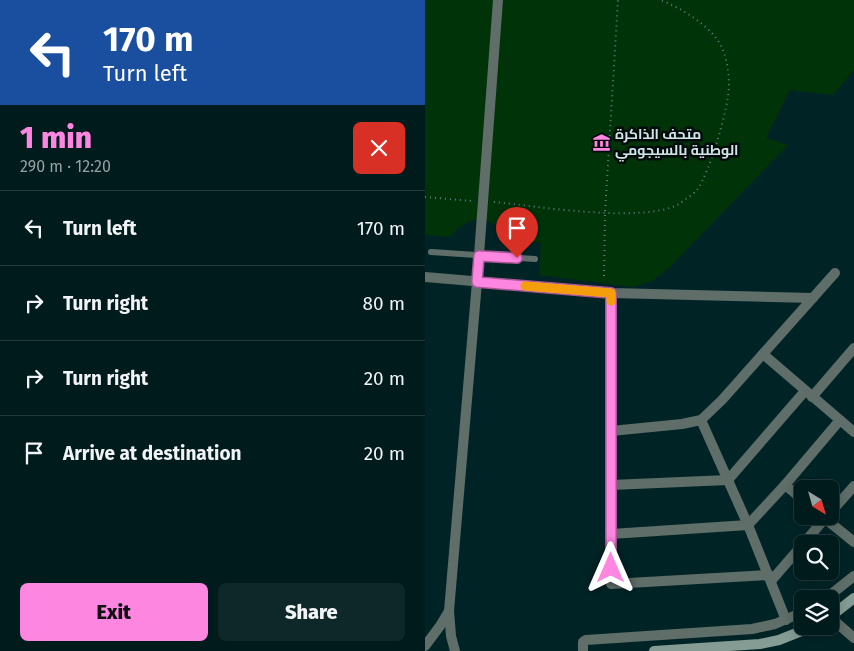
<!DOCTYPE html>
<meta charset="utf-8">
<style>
body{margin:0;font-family:"Fira Sans",Cairo,sans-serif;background:#0e2829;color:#f1f3f6;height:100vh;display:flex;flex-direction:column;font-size:19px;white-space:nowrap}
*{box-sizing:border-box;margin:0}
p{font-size:16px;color:#95a1a3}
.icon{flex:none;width:28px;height:28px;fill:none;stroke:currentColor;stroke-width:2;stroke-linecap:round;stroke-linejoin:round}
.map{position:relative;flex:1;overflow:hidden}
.drawer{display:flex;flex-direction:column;background:#001b1c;width:425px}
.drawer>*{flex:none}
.top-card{background:#1a4fa0;color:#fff;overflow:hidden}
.needle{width:32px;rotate:143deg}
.controls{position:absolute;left:369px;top:480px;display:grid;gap:10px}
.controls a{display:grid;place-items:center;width:45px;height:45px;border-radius:8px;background:#001b1c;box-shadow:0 2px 12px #0003,0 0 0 1px #22393b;font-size:25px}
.pin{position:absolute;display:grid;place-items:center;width:42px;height:42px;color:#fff;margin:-51px -21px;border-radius:50% 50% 50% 0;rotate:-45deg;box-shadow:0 0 5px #0007}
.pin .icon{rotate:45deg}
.me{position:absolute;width:55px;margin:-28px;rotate:0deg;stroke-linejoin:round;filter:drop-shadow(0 0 4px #0008)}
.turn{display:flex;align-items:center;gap:18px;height:105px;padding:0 20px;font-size:22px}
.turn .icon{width:65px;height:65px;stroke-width:2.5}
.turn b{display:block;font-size:35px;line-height:42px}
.round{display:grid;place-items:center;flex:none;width:52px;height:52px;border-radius:8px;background:#0e2829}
.head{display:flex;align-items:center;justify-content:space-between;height:85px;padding:0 20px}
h1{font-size:30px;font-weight:800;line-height:38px;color:#fd86e1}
.action{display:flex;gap:10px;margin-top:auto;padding:10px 20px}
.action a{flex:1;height:58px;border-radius:8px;background:#fd86e1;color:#111;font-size:20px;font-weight:800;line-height:58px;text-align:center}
.action a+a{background:#0e2829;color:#f1f3f6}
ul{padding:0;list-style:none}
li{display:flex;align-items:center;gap:15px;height:75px;padding:0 20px;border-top:1px solid #22393b}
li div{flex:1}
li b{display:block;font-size:19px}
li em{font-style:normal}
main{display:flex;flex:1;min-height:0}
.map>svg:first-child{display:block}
.green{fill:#013309}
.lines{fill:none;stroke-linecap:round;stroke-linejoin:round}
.path{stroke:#617d7f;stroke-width:2;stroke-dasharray:1 4;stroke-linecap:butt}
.lane{stroke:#5f6e69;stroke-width:6}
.street{stroke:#5f6e69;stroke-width:10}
.secondary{stroke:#849c94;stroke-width:10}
.route-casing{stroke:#a45792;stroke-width:12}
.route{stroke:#fd86e1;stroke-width:9}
.slow{stroke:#f59e0b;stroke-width:9}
.labels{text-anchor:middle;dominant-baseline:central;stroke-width:5;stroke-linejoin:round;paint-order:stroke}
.poi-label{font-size:14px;font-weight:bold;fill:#d2e6e7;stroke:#010b0c;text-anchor:start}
</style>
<main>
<section class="drawer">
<div class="top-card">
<div class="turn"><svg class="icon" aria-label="left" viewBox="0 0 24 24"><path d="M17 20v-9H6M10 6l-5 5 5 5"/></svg><div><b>170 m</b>Turn left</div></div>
</div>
<div class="head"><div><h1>1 min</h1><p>290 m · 12:20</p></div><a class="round" style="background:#d93025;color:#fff"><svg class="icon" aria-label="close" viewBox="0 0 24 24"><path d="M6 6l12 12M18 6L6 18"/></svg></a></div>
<ul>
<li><svg class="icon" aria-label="left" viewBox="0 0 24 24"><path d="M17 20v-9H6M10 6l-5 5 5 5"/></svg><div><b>Turn left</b></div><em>170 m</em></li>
<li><svg class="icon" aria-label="right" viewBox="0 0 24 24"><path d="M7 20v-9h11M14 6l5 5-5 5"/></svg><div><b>Turn right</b></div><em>80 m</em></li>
<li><svg class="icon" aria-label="right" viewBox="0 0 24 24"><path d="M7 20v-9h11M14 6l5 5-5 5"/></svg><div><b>Turn right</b></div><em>20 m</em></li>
<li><svg class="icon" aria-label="arrive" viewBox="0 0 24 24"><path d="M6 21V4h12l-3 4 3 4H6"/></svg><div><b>Arrive at destination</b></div><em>20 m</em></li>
</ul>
<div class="action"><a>Exit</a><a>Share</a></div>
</section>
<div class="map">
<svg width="429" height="651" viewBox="0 0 429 651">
<rect width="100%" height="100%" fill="#002426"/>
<!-- green -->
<path class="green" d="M0,0H429V70L408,95L365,90L341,138L363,145L244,268L227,281L208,287L114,275L116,243L85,241C69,214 44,213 25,237L0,235Z"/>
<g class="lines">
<!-- path -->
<g class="path">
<polyline points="0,197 47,201"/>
<path d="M69,202C112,206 218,224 254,204C259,200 268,195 272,190C285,172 304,107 304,85C304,73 302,59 297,48C288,27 255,7 235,0"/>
<polyline points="179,276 180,213 193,0"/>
</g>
<!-- lane -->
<g class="lane">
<polyline points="6,252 110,259"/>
<polyline points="52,282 54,255"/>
</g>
<!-- street -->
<g class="street">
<polyline points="54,255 73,0"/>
<polyline points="0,277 186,293 388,298"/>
<polyline points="186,293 186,584 344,575"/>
<polyline points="338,354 429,432"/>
<polyline points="387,397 429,348"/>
<polyline points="276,420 323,525 361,620"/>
<polyline points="186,431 257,424 276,420 297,400 410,273"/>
<polyline points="186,485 303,480 380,391"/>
<polyline points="360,485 378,500"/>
<polyline points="405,513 429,486"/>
<polyline points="397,516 429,542"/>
<polyline points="186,534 323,525 360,485 415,420"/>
<polyline points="378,544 402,516"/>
<polyline points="346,581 378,544"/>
<polyline points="400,599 429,576"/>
<polyline points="405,617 429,638"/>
<polyline points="0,646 15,626 24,611"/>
<polyline points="30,651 26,636 24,611 52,282"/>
<polyline points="158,651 158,642 161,640 327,629 350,624 378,612"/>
</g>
<!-- secondary -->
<g class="secondary">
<polyline points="405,617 429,598"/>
<polyline points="229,651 335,644 354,640 389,626"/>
</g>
</g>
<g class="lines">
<defs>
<polyline id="route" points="92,258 54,256 52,282 186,293 186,568"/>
</defs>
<!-- route casing -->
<use href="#route" class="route-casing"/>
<!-- route -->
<use href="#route" class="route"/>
<!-- slow -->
<polyline class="slow" points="100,286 186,293 186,301"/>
</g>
<!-- icons -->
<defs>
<symbol id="museum-bare" viewBox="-9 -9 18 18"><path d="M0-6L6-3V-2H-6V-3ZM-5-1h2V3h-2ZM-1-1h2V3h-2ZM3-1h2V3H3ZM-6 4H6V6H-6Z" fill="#fd86e1" stroke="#010b0c" stroke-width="2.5" paint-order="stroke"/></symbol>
</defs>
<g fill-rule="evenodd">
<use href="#museum-bare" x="164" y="130" width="25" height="25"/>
</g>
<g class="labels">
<!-- poi labels -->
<g class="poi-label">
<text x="190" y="134">متحف الذاكرة<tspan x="190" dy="16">الوطنية بالسيجومي</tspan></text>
</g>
</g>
</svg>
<div class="controls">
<a><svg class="needle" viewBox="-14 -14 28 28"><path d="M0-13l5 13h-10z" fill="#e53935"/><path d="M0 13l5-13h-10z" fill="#95a1a3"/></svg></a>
<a><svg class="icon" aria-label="search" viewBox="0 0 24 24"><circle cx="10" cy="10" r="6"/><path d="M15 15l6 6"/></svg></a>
<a><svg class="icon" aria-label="layers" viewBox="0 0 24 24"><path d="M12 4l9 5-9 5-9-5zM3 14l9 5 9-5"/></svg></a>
</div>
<div class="pin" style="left:92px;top:258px;background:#d93025"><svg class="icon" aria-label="arrive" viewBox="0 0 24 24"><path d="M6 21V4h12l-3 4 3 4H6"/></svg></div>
<svg class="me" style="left:186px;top:568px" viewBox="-20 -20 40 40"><path d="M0-17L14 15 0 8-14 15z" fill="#fd86e1" stroke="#fff" stroke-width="4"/></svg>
</div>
</main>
